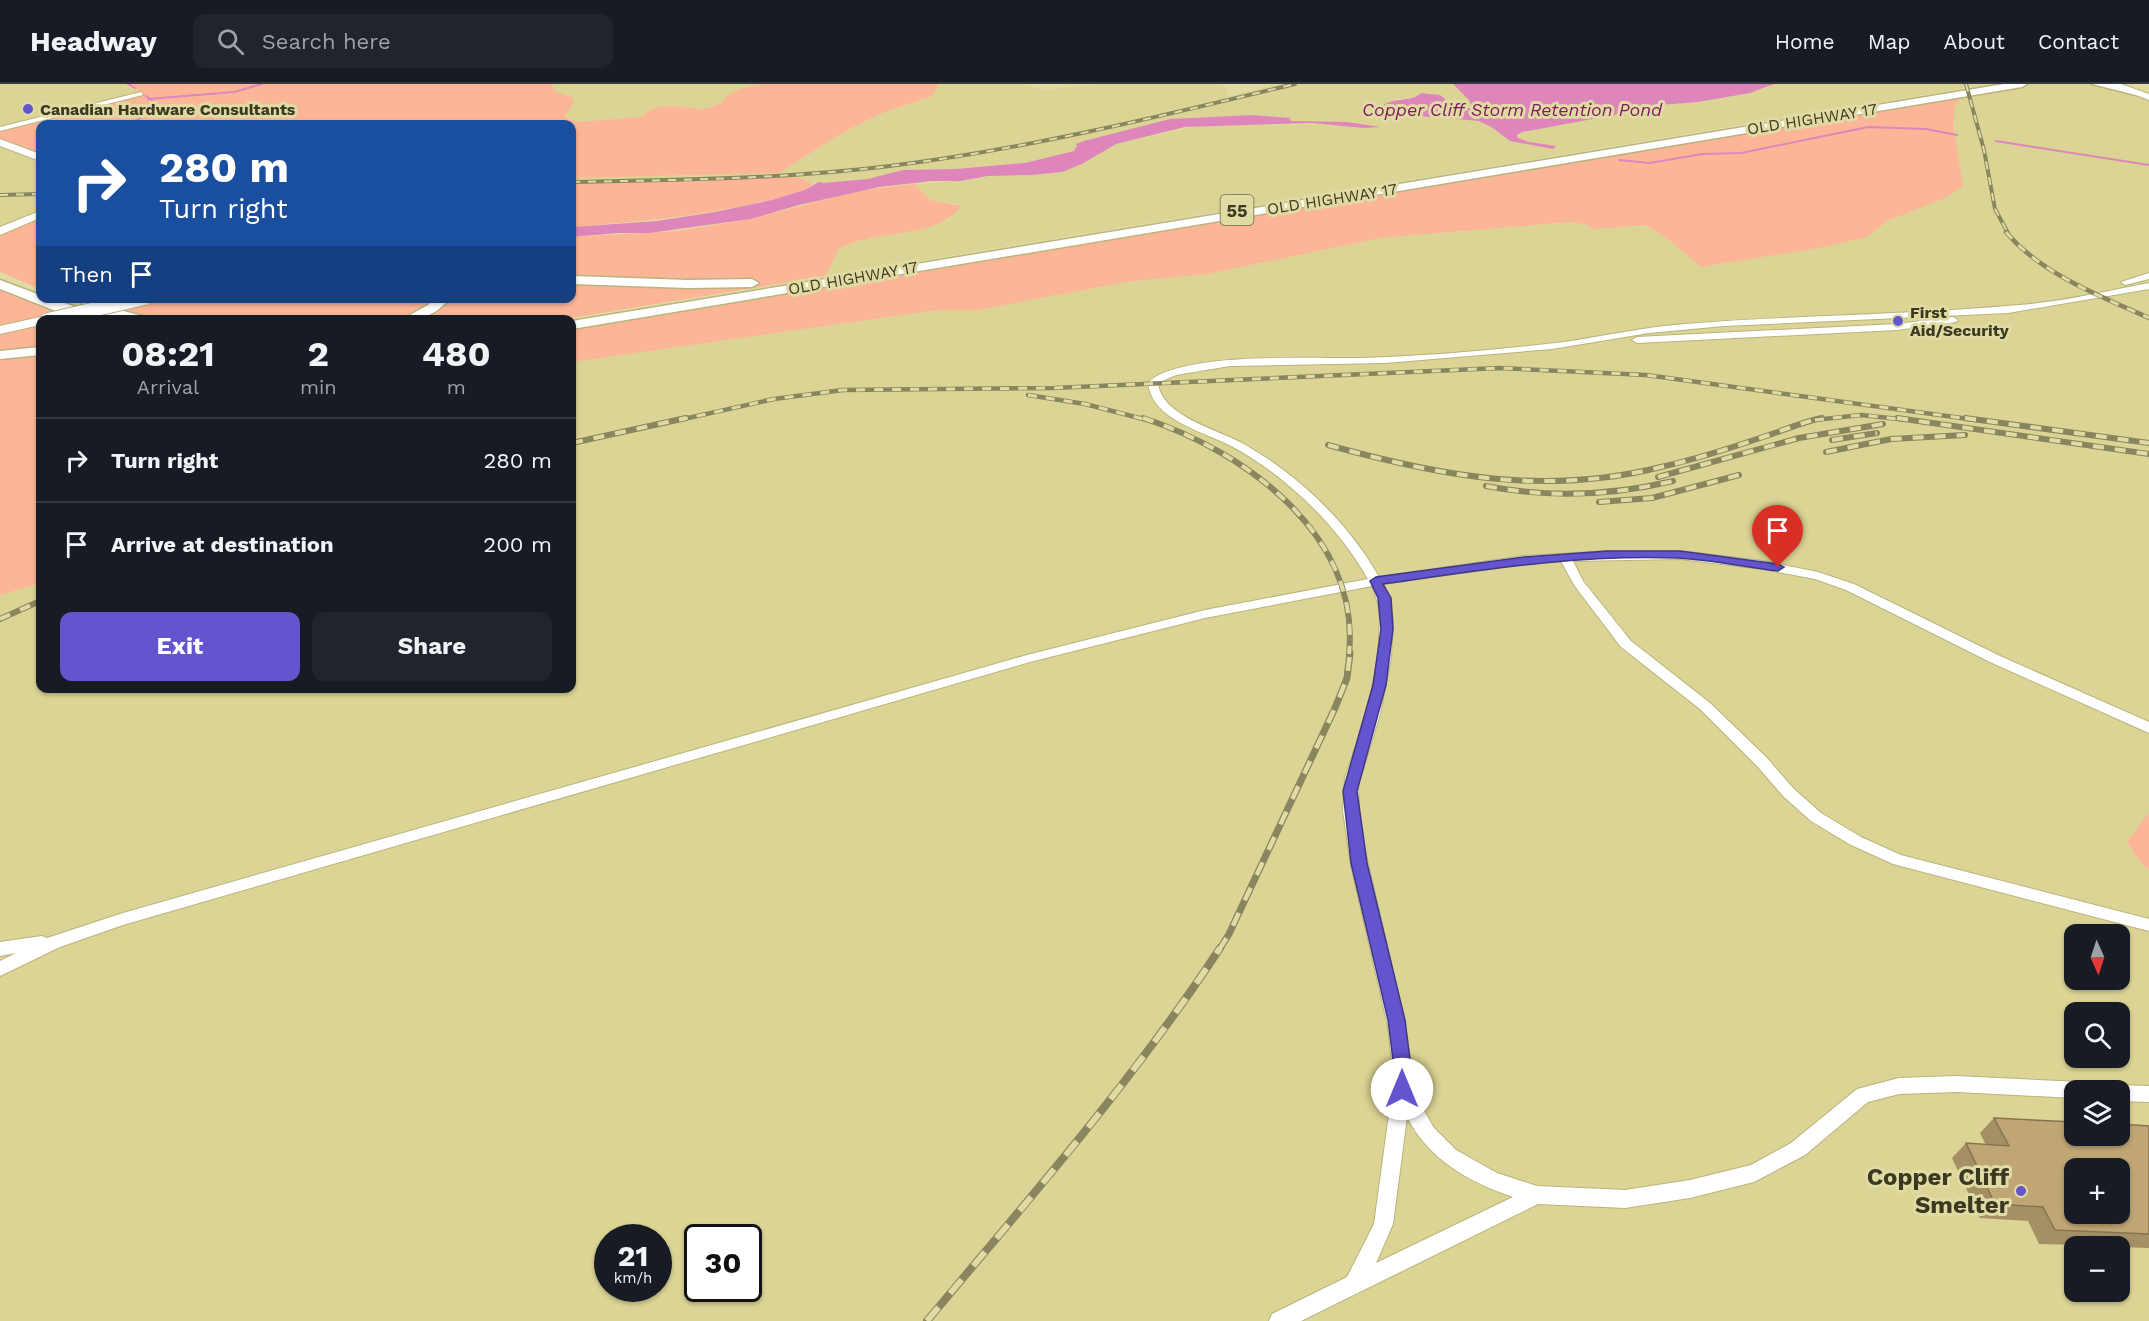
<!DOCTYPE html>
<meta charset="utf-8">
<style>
body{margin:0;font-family:"Work Sans",sans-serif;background:#20242c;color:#f1f3f6;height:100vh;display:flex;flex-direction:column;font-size:22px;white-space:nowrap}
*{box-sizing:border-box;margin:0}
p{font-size:20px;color:#9ea1a6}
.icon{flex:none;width:33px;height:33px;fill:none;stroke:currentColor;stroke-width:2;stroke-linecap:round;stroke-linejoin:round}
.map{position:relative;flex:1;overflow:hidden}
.side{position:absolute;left:36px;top:231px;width:540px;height:378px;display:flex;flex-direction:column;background:#171b24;border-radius:12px;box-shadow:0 2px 4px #0004}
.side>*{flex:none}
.guide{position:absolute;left:36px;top:36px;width:540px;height:183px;border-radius:12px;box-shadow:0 2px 4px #0004;background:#1a4fa0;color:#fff;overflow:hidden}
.needle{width:39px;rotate:177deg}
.fabs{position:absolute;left:2064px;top:840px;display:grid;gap:12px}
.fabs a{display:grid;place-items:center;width:66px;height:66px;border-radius:12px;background:#171b24;box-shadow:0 2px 4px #0004;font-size:30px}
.speed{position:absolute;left:594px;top:1140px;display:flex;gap:12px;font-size:30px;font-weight:700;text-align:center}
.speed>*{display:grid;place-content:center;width:78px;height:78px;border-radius:50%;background:#171b24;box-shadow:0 2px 4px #0004;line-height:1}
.speed small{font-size:15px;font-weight:400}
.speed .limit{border:3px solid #111;border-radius:9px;background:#fff;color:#111}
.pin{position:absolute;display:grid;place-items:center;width:51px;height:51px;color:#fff;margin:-62px -26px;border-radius:50% 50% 50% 0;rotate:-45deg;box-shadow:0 0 6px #0007}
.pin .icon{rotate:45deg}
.me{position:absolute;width:66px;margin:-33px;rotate:0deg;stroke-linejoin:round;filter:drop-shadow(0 0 4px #0008)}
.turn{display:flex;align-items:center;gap:21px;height:126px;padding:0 24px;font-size:27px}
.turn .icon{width:78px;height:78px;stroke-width:2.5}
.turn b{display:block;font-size:42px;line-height:51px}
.then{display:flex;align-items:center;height:57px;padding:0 24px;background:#0003;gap:12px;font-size:22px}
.eta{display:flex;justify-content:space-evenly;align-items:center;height:102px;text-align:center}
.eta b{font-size:36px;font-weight:700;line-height:42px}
.action{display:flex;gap:12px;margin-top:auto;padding:12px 24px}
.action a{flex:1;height:69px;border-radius:12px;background:#6255ce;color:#fff;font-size:24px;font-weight:700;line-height:69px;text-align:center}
.action a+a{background:#20242c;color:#f1f3f6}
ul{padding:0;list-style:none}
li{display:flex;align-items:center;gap:18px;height:84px;padding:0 24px;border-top:2px solid #363941}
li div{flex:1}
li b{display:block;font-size:22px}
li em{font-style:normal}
header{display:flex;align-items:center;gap:36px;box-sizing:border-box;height:84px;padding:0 30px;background:#171b24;border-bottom:2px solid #363941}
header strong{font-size:28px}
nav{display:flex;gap:33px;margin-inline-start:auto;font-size:21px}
.search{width:420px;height:54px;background:#20242c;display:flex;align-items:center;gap:15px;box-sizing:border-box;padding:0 21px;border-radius:12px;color:#9ea1a6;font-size:22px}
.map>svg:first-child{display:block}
.built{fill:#dbd494;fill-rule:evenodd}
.green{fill:#fdb598}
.water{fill:#de86bc}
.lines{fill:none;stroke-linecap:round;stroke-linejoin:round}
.stream{stroke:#de86bc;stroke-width:2}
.street-casing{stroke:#b9b47d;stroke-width:2}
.secondary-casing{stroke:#b9b47d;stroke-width:2}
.primary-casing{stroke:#b9b47d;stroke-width:3}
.street{fill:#fff;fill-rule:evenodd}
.secondary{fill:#fff;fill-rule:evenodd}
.primary{fill:#fff;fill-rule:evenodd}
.rail-far4-casing{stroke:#89865f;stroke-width:4}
.rail-far3-casing{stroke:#89865f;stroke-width:4.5}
.rail-far2-casing{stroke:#89865f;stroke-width:6}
.rail-far1-casing{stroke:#89865f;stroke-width:7}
.rail-casing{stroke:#89865f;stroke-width:8}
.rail-far4{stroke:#e0dba3;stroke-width:2;stroke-dasharray:8;stroke-linecap:butt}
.rail-far3{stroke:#e0dba3;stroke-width:3;stroke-dasharray:9;stroke-linecap:butt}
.rail-far2{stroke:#e0dba3;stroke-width:4;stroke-dasharray:11;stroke-linecap:butt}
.rail-far1{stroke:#e0dba3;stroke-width:4.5;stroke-dasharray:14;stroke-linecap:butt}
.rail{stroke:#e0dba3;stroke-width:6;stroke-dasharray:18;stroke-linecap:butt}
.secondary-bridge-casing{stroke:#b9b47d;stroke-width:16;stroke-linecap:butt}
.secondary-bridge{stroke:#fff;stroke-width:14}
.wall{fill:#a58f64}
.building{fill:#c0a674;stroke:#867451;stroke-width:1.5;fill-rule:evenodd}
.route{fill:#6255ce;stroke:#403786;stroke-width:1.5}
.poi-dot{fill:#6255ce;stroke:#e0dba3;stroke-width:2}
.labels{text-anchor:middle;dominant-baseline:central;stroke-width:6;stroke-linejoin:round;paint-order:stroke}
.far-poi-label{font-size:16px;font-weight:bold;fill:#3b3922;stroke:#e0dba3;text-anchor:start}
.far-street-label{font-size:16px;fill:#3b3922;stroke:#e0dba3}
.far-water-label{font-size:18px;font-style:italic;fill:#811a62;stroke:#e0dba3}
.shield{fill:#e0dba3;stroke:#6c6a49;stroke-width:1.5}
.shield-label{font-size:18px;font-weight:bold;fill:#3b3922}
.near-poi-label{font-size:24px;font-weight:bold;fill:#3b3922;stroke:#e0dba3;text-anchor:end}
</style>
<header>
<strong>Headway</strong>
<div class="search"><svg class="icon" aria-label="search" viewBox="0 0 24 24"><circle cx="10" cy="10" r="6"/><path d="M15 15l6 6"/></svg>Search here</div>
<nav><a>Home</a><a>Map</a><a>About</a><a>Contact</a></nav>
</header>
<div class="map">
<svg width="2149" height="1237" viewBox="0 0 2149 1237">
<rect width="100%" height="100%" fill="#e0dba3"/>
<!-- built -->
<g class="built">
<polygon points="0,0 127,0 141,9 0,45"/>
<polygon points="551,0 759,0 734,9 722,19 705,25 676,22 647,27 641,33 577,38 564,33 572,13 554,7 553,1"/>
<polygon points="939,0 1021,0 1043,6 1097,0 1214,0 1222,1 1227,5 1228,12 1279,0 1453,0 1469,16 1472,25 1456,24 1434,10 1421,9 1417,13 1394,15 1395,30 1478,37 1494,44 1510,57 1553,65 1529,58 1518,54 1517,51 1522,48 1636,27 1647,22 1698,18 1750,9 1774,0 1989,0 826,192 838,164 865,155 924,144 950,135 959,120 930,116 914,100 960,97 1004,90 1047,90 1082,80 1116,60 1196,42 1332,40 1377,44 1373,41 1347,38 1295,37 1290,37 1290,34 1251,31 1184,34 1098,53 1076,60 1078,62 1075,67 1025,79 956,85 903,86 868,95 823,99 819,98 813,100 800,94 786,93 572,100 572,94 779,89 842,49 880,30 920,17 938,3"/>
<path d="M2024,0H2112L2149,13V728L2127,758L2138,775L2149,787V1237H0V511L40,499V604H572V278L938,226H978L1125,198L1207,190L1380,154L1570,138L1584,140L1594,144L1646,141L1668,155L1701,183L1819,164L1867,153L1887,137L1963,102L1953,39L1955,21L1966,10ZM2074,850H2120V896H2074ZM2074,928H2120V974H2074ZM2074,1006H2120V1052H2074ZM2074,1084H2120V1130H2074ZM608,1154H658V1204H608ZM698,1154H748V1204H698ZM2074,1162H2120V1208H2074Z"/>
<polygon points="0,59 40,74 40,129 0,146"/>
</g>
<!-- green -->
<g class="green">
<path d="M127,0H551L553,1L554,7L572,13L574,18L564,33L577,38L641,33C658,16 682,24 703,25C709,25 716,21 722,19C727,7 747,4 759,0H939L932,12L880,30L842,49L779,89L572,94V40H40V74L0,59V45L141,9Z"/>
<polygon points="1966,10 1955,21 1953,39 1963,102 1945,114 1887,137 1867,153 1819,164 1701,183 1668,155 1646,141 1594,145 1584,140 1570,138 1380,154 1207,190 1125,198 978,226 938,226 572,278 572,241"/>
<path d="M786,93L800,94L813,100C800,113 773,115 756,119C695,133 634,138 572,143V100Z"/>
<path d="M914,100L930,116L961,122C941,150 896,147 866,155C856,157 847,161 839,164L826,192L565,235L145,236L64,215L572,214V153L676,147L751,135L861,106Z"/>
<polygon points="40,129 40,205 0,188 0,146"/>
<polygon points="0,201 100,235 40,236 40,499 0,511"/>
<polygon points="2149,728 2149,787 2138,775 2127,758"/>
</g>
<!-- water -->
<g class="water">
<path d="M1453,0H1774L1750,9L1698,18L1647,22L1636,27L1522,48L1517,51L1518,54L1529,58L1556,62L1553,65L1510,57L1493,44L1479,37L1394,30L1382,22C1393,13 1414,18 1421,9L1440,11L1456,24H1472L1469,16Z"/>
<polygon points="1251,31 1291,34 1289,36 1292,37 1347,38 1381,43 1364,44 1312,39 1185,43 1116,60 1082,80 1062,88 1032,91 988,92 960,97 932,97 879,103 799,121 751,135 649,149 619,149 572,153 572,143 657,137 715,128 772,116 805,106 819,98 823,99 868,95 903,86 956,85 1025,79 1074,67 1077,62 1076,60 1084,57 1170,35"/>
</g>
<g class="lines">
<!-- stream -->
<g class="stream">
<polyline points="128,0 135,4"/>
<polyline points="148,15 234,8 262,0"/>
<polyline points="131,40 153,26 156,19 146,12"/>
<polyline points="1996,57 2149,81"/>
<polyline points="1619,76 1650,79 1702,70 1741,69 1868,43 1926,45 1957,51"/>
</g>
<defs>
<g id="street">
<polygon points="141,8 143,11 0,47 0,43"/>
<polygon points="2149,189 2149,195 2125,201 2121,198"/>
<path d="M2149,199V205L2008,229L1724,242L1649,249L1552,265L1385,279L1230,282L1176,291L1158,299C1161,331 1215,345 1240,358C1254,366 1269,375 1282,385C1321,414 1355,451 1379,493L1524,472L1608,467H1680L1763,477L1818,488L1854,500L2000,572L2149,638V649L1990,578L1846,506L1815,495L1763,485L1680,475L1573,477L1583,497L1631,557L1710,619L1767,674L1793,704L1821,729L1861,753L1901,771L2149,835V847L1893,780L1851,761L1811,737L1783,712L1757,682L1700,625L1621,563L1574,501L1561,477L1524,480L1383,500L1390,519L1393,536L1391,574L1380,630L1358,702L1360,745L1402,927L1410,973V1003L1434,1044L1456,1066L1497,1089L1537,1102L1625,1106L1690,1096L1751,1081L1791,1059L1857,1005L1899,994L1957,992L2080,998L2086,1000L2089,1006H2074V1014L1957,1008L1899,1010L1868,1018L1805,1071L1754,1098L1690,1114L1625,1124L1538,1120L1301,1237H1269L1272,1230L1347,1193L1374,1140L1391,1016L1393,987L1388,942L1351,781L1343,727L1345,694L1367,630L1378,574L1380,536L1378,519L1372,502L1205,534L1030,578L123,841L60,863L0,892V877L16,869L0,872V858L42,852L47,854L123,829L1027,571L1205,526L1368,495C1349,462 1324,432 1295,407C1276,390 1254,374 1231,362C1203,347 1151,336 1148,298C1185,267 1312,275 1362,274C1429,272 1498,266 1564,258C1605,252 1644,243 1685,240C1796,231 1908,231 2019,221C2062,218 2106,207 2149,199ZM1407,1033C1429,1076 1469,1098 1513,1113L1376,1179L1393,1140Z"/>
<polygon points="1953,233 1958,236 1956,238 1897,246 1637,259 1632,256 1637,253 1897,240"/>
<polygon points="2120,1001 2149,1002 2149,1018 2120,1017 2120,1006 2112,1006 2114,1003"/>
</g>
<g id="secondary">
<polygon points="2107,0 2121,0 2149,10 2149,16"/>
<polygon points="0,55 40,70 40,77 0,62"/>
<polygon points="40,127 40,134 0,151 0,143"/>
<polygon points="40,233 46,236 40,236 40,241 0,250 0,242"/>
</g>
<g id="primary">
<polygon points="2004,0 2027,0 2022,3 572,245 572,237"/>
<polygon points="2092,0 2112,0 2141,8 2136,11"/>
<polygon points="572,192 688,196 752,195 759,199 752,203 688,204 572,200"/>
<polygon points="0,196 40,211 40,214 49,214 107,233 109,236 85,236 56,227 0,205"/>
<path d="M435,214H450C436,231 422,236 401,236L428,221Z"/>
<polygon points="88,218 147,233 149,236 123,236 83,225 81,222 83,219"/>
<polygon points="40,263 40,271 0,275 0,267"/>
</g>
</defs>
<!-- street casing -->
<use href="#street" class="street-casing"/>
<!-- secondary casing -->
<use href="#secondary" class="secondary-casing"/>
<!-- primary casing -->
<use href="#primary" class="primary-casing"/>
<!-- street -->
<use href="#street" class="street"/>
<!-- secondary -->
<use href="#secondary" class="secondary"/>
<!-- primary -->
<use href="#primary" class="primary"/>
<defs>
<g id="rail-far4">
<polyline points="1966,0 1984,66 1995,125 2008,149"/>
<path d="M572,98C678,96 784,95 890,82C1027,65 1161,32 1295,0"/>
<polyline points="0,111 40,110"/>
</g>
<g id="rail-far3">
<path d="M2006,148C2041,190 2100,212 2149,234"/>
<polyline points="1028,311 1085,320 1147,336"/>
<polyline points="679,336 774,315 843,306 1054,304 1500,284 1646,291 1976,336"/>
<polyline points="1815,336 1861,331 1908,336"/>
</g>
<g id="rail-far2">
<path d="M1143,334C1244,367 1361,450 1349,570"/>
<polyline points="1897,334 2149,370"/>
<polyline points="1965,334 2149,359"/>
<polyline points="1832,356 1877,349"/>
<polyline points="572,359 686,334"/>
<path d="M1328,361C1440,392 1545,412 1661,383C1696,375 1731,364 1766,352C1784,346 1803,338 1822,334"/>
<polyline points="1826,368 1891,355 1965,351"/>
<polyline points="1658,393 1799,354 1883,340"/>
<path d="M1486,402C1549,414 1610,412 1673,397"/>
<polyline points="1599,418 1652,414 1739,391"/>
<polyline points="0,535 40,517"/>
</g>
<polyline id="rail-far1" points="1219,866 1229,850 1335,624 1347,594 1350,569"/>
<path id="rail" d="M927,1237C1028,1116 1133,997 1220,864"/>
</defs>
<!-- rail-far4 casing -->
<use href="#rail-far4" class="rail-far4-casing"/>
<!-- rail-far3 casing -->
<use href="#rail-far3" class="rail-far3-casing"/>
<!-- rail-far2 casing -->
<use href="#rail-far2" class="rail-far2-casing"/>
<!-- rail-far1 casing -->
<use href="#rail-far1" class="rail-far1-casing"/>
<!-- rail casing -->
<use href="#rail" class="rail-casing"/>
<!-- rail-far4 -->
<use href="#rail-far4" class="rail-far4"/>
<!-- rail-far3 -->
<use href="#rail-far3" class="rail-far3"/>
<!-- rail-far2 -->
<use href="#rail-far2" class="rail-far2"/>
<!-- rail-far1 -->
<use href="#rail-far1" class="rail-far1"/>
<!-- rail -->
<use href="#rail" class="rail"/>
<defs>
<polyline id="secondary-bridge" points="48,236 144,214"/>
</defs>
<!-- secondary-bridge casing -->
<use href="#secondary-bridge" class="secondary-bridge-casing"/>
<!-- secondary-bridge -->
<use href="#secondary-bridge" class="secondary-bridge"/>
</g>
<!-- wall -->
<polygon class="wall" points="1994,1034 2149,1042 2149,1164 2120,1163 2120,1162 2039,1160 2028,1137 1980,1134 1952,1074 1966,1059 1986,1061 1980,1049"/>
<!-- building -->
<path class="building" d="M1994,1034L2074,1038V1052H2120V1040L2149,1042V1150L2055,1146L2043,1123L1995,1120L1966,1059L2009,1062ZM2074,1084H2120V1130H2074Z"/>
<!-- route -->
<path class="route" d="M1608,467H1680L1778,480L1784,483L1778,487C1745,483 1711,476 1678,474C1579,470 1481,486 1383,500L1391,514L1393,545L1386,601L1357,707L1367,779L1405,936L1410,976L1411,1005L1408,1011L1402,1013L1395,1011L1393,1005V976L1388,936L1351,779L1343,707L1373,601L1381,545L1378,514L1370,497L1376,493L1524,473Z"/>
<!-- markers -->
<g class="poi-dot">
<circle cx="28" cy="25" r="6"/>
<circle cx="1898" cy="237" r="6"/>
<circle cx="2021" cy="1107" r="6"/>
</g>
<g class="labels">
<!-- far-poi labels -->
<g class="far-poi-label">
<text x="40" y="25">Canadian Hardware Consultants</text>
<text x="1910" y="228">First<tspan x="1910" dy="18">Aid/Security</tspan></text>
</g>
<!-- far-street labels -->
<g class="far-street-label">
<text transform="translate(1812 35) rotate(-9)">OLD HIGHWAY 17</text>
<text transform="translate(1332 115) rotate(-9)">OLD HIGHWAY 17</text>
<text transform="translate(853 194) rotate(-10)">OLD HIGHWAY 17</text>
</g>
<!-- far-water labels -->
<g class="far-water-label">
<text x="1512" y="25">Copper Cliff Storm Retention Pond</text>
</g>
<!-- shield labels -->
<rect class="shield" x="1220.5" y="111" width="33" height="30" rx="4.5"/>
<g class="shield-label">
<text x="1237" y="126">55</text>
</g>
<!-- near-poi labels -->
<g class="near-poi-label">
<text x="2009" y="1093">Copper Cliff<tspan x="2009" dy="28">Smelter</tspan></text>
</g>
</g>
</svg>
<div class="fabs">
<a><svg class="needle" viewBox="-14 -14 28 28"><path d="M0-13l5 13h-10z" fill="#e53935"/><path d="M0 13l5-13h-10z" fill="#9ea1a6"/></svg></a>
<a><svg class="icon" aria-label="search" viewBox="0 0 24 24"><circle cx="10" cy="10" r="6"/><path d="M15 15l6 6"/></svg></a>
<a><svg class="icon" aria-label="layers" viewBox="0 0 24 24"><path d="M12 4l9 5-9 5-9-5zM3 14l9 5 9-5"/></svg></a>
<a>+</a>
<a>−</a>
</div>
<div class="speed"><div>21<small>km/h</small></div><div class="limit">30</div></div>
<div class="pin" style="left:1778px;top:483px;background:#d93025"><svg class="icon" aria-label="arrive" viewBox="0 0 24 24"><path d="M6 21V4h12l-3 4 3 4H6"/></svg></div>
<svg class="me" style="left:1402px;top:1005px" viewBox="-20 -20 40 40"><circle r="19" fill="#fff"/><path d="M0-13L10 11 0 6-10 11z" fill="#6255ce"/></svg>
<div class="guide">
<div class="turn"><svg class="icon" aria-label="right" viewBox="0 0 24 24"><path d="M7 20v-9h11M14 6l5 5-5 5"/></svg><div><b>280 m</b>Turn right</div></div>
<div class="then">Then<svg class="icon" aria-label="arrive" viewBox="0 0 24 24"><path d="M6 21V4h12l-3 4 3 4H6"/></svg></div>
</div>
<section class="side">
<div class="eta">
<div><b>08:21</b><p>Arrival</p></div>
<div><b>2</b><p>min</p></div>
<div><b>480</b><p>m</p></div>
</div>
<ul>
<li><svg class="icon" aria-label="right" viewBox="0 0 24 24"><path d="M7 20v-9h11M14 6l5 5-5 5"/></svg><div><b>Turn right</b></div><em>280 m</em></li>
<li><svg class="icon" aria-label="arrive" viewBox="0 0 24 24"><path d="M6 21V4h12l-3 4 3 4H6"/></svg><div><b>Arrive at destination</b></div><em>200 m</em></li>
</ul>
<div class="action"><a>Exit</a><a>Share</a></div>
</section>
</div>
